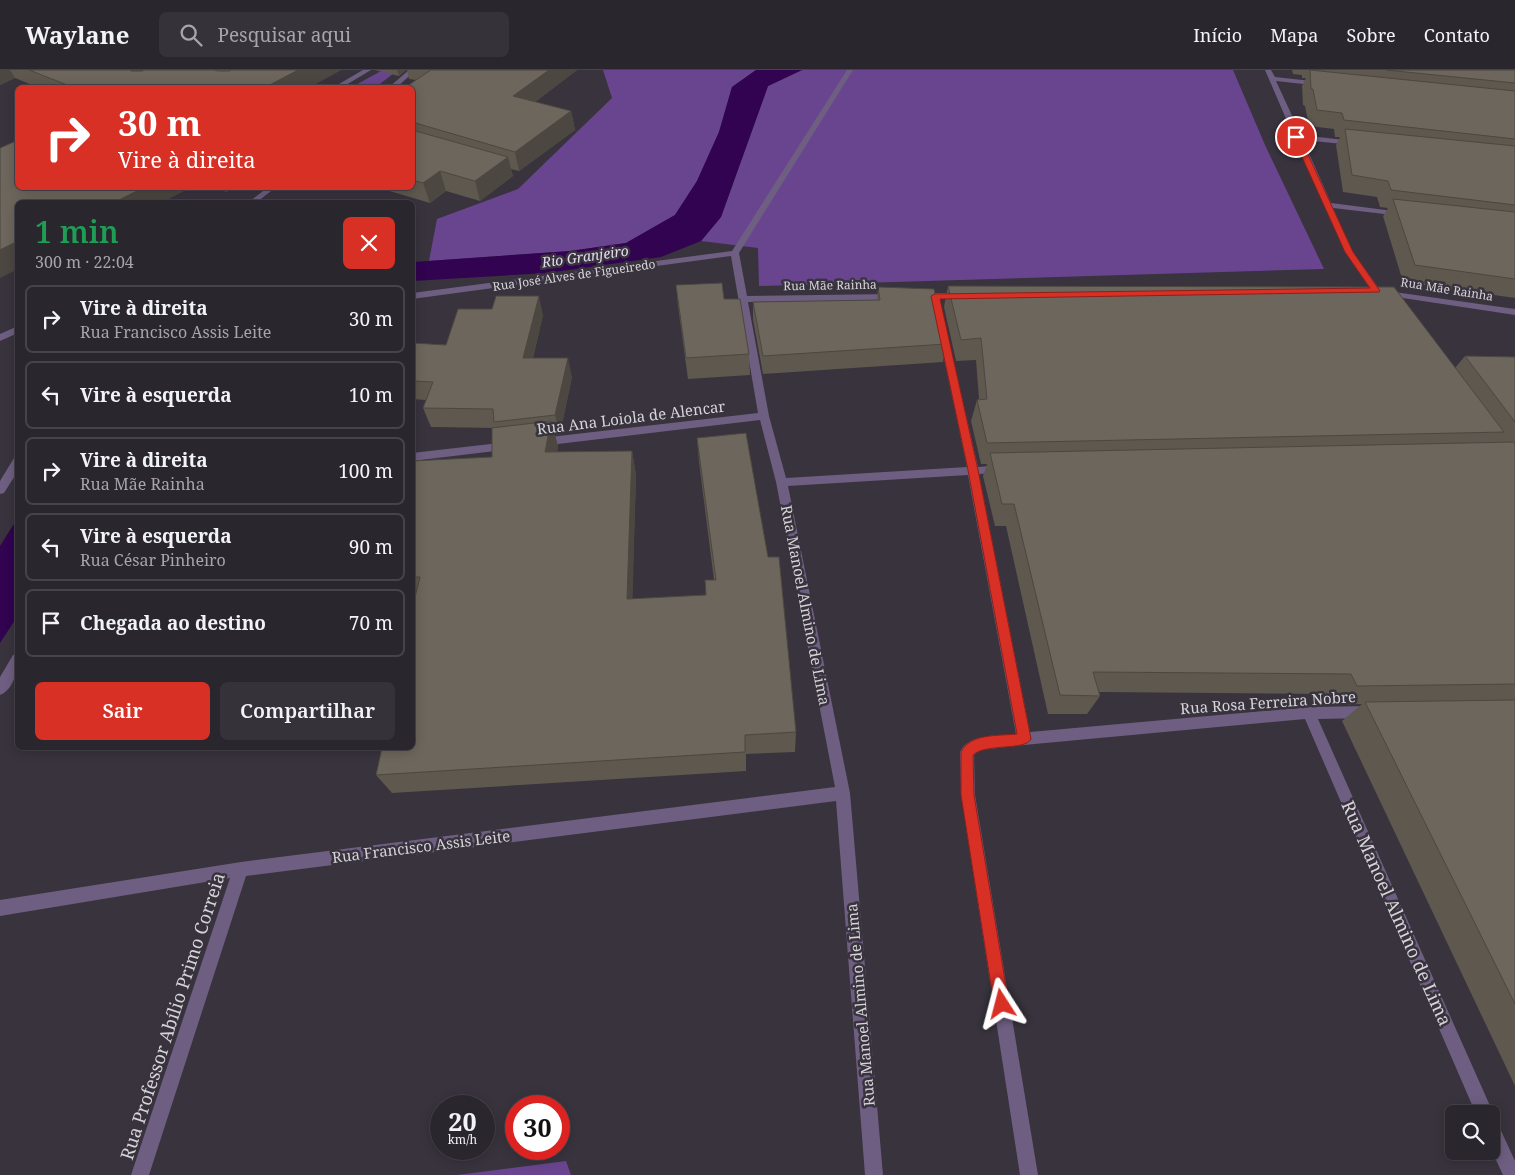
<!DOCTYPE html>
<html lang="pt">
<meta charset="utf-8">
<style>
body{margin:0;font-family:"Noto Serif",serif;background:#36323a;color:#f1f3f6;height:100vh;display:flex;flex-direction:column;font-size:19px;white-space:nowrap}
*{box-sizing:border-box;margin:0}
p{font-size:16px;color:#a5a5aa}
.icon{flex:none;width:28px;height:28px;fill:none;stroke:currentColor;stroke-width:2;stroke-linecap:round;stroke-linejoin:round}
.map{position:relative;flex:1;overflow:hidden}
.side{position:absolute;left:15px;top:130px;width:400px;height:550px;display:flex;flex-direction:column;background:#2a262e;border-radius:8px;box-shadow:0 2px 12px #0003,0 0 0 1px #46434a}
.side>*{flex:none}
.guide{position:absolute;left:15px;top:15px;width:400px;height:105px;border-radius:8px;box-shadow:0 2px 12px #0003,0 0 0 1px #46434a;background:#d93025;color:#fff;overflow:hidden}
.fabs{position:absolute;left:1445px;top:1035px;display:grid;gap:10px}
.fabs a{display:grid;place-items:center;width:55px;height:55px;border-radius:8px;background:#2a262e;box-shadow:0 2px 12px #0003,0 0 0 1px #46434a;font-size:25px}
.speed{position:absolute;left:430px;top:1025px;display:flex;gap:10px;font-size:25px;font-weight:700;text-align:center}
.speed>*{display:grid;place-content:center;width:65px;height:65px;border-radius:50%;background:#2a262e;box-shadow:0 2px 12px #0003,0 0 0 1px #46434a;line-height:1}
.speed small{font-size:12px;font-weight:400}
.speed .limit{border:8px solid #d22;background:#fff;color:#111}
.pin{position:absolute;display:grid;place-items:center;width:42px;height:42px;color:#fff;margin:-21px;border:2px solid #fff;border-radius:50%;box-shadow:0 1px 5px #0007}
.me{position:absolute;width:55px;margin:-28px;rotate:351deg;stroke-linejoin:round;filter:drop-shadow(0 0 4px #0008)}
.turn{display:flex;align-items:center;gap:18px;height:105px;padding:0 20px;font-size:22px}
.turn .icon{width:65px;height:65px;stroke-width:2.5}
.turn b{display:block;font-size:35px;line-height:42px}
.round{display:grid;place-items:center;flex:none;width:52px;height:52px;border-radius:8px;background:#36323a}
.summary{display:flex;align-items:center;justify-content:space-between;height:85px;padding:0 20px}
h1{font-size:30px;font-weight:600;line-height:38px;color:#1e9e55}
.action{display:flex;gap:10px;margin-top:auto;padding:10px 20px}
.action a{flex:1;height:58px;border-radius:8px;background:#d93025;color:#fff;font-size:20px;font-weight:600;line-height:58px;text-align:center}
.action a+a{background:#36323a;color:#f1f3f6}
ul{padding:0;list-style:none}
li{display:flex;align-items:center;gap:15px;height:68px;margin:0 10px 8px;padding:0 10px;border:2px solid #46434a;border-radius:8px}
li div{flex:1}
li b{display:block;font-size:19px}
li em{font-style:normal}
header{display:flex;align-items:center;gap:30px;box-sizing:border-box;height:70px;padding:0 25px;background:#2a262e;border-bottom:1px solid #46434a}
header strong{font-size:24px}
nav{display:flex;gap:28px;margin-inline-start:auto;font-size:18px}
.search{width:350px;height:45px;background:#36323a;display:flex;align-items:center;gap:12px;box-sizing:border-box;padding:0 18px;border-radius:8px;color:#a5a5aa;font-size:19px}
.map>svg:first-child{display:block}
.green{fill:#6a458f}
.water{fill:#310350}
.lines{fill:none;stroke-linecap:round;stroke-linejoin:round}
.minor{fill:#6e5e81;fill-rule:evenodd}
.wall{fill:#5e584f}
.shaded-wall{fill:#4c4740}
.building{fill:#6d665c;stroke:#4c4740}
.route{fill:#d93025;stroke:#8d1f18}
.labels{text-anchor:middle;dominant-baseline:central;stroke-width:5;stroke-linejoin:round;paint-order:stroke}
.far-street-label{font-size:12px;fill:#d6d3d9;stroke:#38333d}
.far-water-label{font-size:14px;font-style:italic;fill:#e3daf0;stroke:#38333d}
.street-label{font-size:15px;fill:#d6d3d9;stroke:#38333d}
.near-street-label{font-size:18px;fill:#d6d3d9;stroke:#38333d}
</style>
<header>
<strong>Waylane</strong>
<div class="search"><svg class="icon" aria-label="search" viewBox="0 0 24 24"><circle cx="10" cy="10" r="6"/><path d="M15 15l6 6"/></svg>Pesquisar aqui</div>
<nav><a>Início</a><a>Mapa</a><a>Sobre</a><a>Contato</a></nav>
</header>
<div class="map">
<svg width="1515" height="1105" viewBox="0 0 1515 1105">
<rect width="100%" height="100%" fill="#38333d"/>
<!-- green -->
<g class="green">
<polygon points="383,0 398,0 376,17 350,18"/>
<polygon points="603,0 756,0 732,17 719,62 697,111 675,145 626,173 570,181 429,191 437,149 518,119 612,28"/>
<polygon points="802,0 1233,0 1265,75 1324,199 759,216 758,178 701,171 721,147 768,16"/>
<polygon points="566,1091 571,1105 457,1105"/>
</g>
<!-- water -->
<g class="water">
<polygon points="756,0 802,0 768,16 721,147 701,171 661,187 547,203 413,211 413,192 570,181 626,173 675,145 697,111 719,62 732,17"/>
<polygon points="17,449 17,547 0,573 0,476"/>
</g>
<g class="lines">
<!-- minor -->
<g class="minor">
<polygon points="363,0 371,0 341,18 332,18"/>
<polygon points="409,0 416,0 396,18 388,18"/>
<path d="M847,0H853L739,183L747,226L892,224L897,227L892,230L748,232L769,346L786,408L967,397L938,260L943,257L946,258L978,397L1002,395L1007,399L1002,403L979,404L1030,662L1309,637L1370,636L1375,638L1377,642L1375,646L1370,648L1318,649L1491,1038L1494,1044L1492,1049L1497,1052L1515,1091V1105H1503L1491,1079V1044H1476L1305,649L1024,675L980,680L974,685L975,725L1038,1105H1020L961,725L960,682C969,663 998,666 1016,664L968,405L788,416L850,723L883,1105H865L836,731L246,806L149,1105H131L230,808L0,846V830L241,792L835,717L776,412L760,350L541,376L536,372L541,368L758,343L731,186L412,229V223L732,181Z"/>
<polygon points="1265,0 1271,0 1275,7 1321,12 1324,14 1321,16 1276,11 1301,65 1353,71 1357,73 1353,75 1303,70 1331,133 1401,142 1405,144 1401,146 1333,138 1353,182 1380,220 1515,239 1515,245 1383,225 1387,230 1379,232 1345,182 1295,69 1292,67 1293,65"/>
<polygon points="267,118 275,118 257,132 249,132"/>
<polygon points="920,223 962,223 967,226 962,229 917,228 917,224"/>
<polygon points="18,256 18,263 0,271 0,264"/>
<polygon points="508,372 513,376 512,379 412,391 412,383"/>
<polygon points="18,387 18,401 4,423 0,424 0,411 14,388"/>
<path d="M18,584C18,597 15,619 0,625V607L13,585Z"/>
</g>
</g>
<!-- wall -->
<g class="wall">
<polygon points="0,0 341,0 308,18 39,18 15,8 0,15"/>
<polygon points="375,0 406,0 399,6"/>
<polygon points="407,0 577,0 535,32 571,41 575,60 519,101 511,99 513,106 480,131 446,121 430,133 379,118 412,118 412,18 416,10 409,9"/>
<polygon points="1292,0 1515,0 1515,228 1403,212 1383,146 1388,138 1380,137 1377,127 1343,122 1336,75 1340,67 1335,67 1334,59 1309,56 1305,36 1303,35 1302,16 1306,8 1302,8 1302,5 1293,4"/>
<polygon points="217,118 234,118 226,122"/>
<polygon points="676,215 724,229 749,284 750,305 688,309 678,236"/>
<polygon points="948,216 1455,298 1465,286 1515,287 1515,1016 1342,651 1362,634 1335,635 1330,624 1099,622 1100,626 1087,644 1048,644 1006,456 995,456 983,406 987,394 981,394 971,351 977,330 979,329 976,290 956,291 944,237"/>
<polygon points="878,217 946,274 943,292 763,304 753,249 753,232 877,230"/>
<polygon points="543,245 533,288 572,307 560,364 555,365 558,376 557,382 632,381 636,405 632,529 706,525 714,510 699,392 697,368 796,662 795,682 746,684 746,701 392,723 376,705 414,530 412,530 412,391 492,387 496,358 431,357 423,338 426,330 412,329 412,273 446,275"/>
</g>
<!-- shaded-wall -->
<g class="shaded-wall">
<polygon points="0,0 10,0 15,8 0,15"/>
<polygon points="129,0 175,0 139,18"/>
<polygon points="298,0 341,0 308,18 264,18"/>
<polygon points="397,0 406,0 399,6"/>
<polygon points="549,0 577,0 518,45 513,26"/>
<polygon points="571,41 575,60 519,101 515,82"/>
<polygon points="508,87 513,106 480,131 475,111"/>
<polygon points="440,101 446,121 430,133 423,113"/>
<polygon points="143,118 190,118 163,132 115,132"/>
<polygon points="224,118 234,118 226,122"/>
<polygon points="18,171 18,199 0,208 0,180"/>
<polygon points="539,226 543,245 528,307 523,288"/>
<polygon points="568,288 572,307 560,364 555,345"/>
<polygon points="551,351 558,376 552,406 545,382"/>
<polygon points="632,381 636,405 632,551 627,529"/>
</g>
<!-- building -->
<g class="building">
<polygon points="29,0 130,0 131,1 142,1 144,0 214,0 218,1 230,1 231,0 298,0 264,18 75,18"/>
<polygon points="431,0 549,0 513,26 571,41 515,82 412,52 412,18 404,18"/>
<polygon points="1310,0 1515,21 1515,69 1344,50 1342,43 1317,40 1313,19 1311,19"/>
<polygon points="1386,0 1515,0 1515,13"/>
<polygon points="1345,59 1515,76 1515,135 1391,120 1388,111 1352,105"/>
<polygon points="412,60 508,87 475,111 440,101 423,113 412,110"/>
<polygon points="18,70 18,118 143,118 115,132 18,132 18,171 0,180 0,78"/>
<polygon points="1393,129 1515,142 1515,209 1415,195"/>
<polygon points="722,213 724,229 740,229 749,284 686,288 676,215"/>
<polygon points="948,216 1394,217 1504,362 987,373 977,330 987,329 981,268 961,270"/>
<polygon points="878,217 934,219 946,274 763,286 753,232 880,230"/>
<polygon points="496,226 539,226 523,288 568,288 555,345 494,352 493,339 423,338 433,312 412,311 412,273 446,275 458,239 492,239"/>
<polygon points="1465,286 1515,287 1515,352"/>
<polygon points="551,351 545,382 632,381 627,529 706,525 705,510 716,510 697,368 746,363 768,487 779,487 796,662 745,665 745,682 376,705 382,678 412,678 412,539 420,507 412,507 412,391 492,387 492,358"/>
<polygon points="1514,372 1515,374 1515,614 1357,616 1351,604 1093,602 1100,626 1060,625 1014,434 1002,434 990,383"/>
<polygon points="1515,630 1515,934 1365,632"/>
</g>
<!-- route -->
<path class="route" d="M1296,65L1300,67L1353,182L1380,221L1379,222L940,229L978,400L1031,669C1025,681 986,673 973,685L974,725L1009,934L1007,939L1002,942L996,939L994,934L961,725V682C970,663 999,666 1017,664L968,400L931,226L935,224L1370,218L1345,182L1293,67Z"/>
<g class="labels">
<!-- far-street labels -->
<g class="far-street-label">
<text transform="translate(574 205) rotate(-8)">Rua José Alves de Figueiredo</text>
<text transform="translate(830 215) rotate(-1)">Rua Mãe Rainha</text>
<text transform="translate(1447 219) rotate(9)">Rua Mãe Rainha</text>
</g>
<!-- far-water labels -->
<g class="far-water-label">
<text transform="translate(585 186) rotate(-8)">Rio Granjeiro</text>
</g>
<!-- street labels -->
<g class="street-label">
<text transform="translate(631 347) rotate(-7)">Rua Ana Loiola de Alencar</text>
<text transform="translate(806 535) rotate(79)">Rua Manoel Almino de Lima</text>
<text transform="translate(1268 632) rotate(-4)">Rua Rosa Ferreira Nobre</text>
<text transform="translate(421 776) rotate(-7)">Rua Francisco Assis Leite</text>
<text transform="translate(860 935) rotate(-95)">Rua Manoel Almino de Lima</text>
</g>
<!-- near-street labels -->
<g class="near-street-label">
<text transform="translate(1397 843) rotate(66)">Rua Manoel Almino de Lima</text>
<text transform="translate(172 946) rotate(-72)">Rua Professor Abílio Primo Correia</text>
</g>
</g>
</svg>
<div class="fabs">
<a><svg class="icon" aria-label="search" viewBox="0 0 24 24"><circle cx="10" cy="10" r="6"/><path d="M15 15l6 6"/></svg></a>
</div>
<div class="speed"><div>20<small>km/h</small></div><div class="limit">30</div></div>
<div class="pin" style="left:1296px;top:67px;background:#d93025"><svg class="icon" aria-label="arrive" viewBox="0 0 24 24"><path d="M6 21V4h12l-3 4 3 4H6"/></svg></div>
<svg class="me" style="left:1002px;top:934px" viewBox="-20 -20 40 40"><path d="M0-17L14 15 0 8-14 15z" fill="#d93025" stroke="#fff" stroke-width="4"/></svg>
<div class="guide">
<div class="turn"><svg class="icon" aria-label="right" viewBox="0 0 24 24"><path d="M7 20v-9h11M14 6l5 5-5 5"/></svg><div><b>30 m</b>Vire à direita</div></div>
</div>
<section class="side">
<div class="summary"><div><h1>1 min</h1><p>300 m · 22:04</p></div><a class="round" style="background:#d93025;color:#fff"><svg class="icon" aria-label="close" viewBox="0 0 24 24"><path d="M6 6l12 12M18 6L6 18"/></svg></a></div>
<ul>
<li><svg class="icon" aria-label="right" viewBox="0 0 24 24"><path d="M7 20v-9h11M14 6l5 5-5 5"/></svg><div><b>Vire à direita</b><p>Rua Francisco Assis Leite</p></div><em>30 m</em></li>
<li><svg class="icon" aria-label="left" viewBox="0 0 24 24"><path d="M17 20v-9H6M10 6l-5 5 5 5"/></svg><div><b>Vire à esquerda</b></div><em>10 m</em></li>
<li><svg class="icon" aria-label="right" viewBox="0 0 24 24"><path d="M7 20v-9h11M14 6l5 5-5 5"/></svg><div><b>Vire à direita</b><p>Rua Mãe Rainha</p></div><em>100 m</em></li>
<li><svg class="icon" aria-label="left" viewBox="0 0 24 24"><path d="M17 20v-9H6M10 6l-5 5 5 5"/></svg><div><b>Vire à esquerda</b><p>Rua César Pinheiro</p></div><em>90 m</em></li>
<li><svg class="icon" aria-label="arrive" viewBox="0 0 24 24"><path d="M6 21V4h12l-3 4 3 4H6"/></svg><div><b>Chegada ao destino</b></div><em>70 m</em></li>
</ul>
<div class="action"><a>Sair</a><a>Compartilhar</a></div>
</section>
</div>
